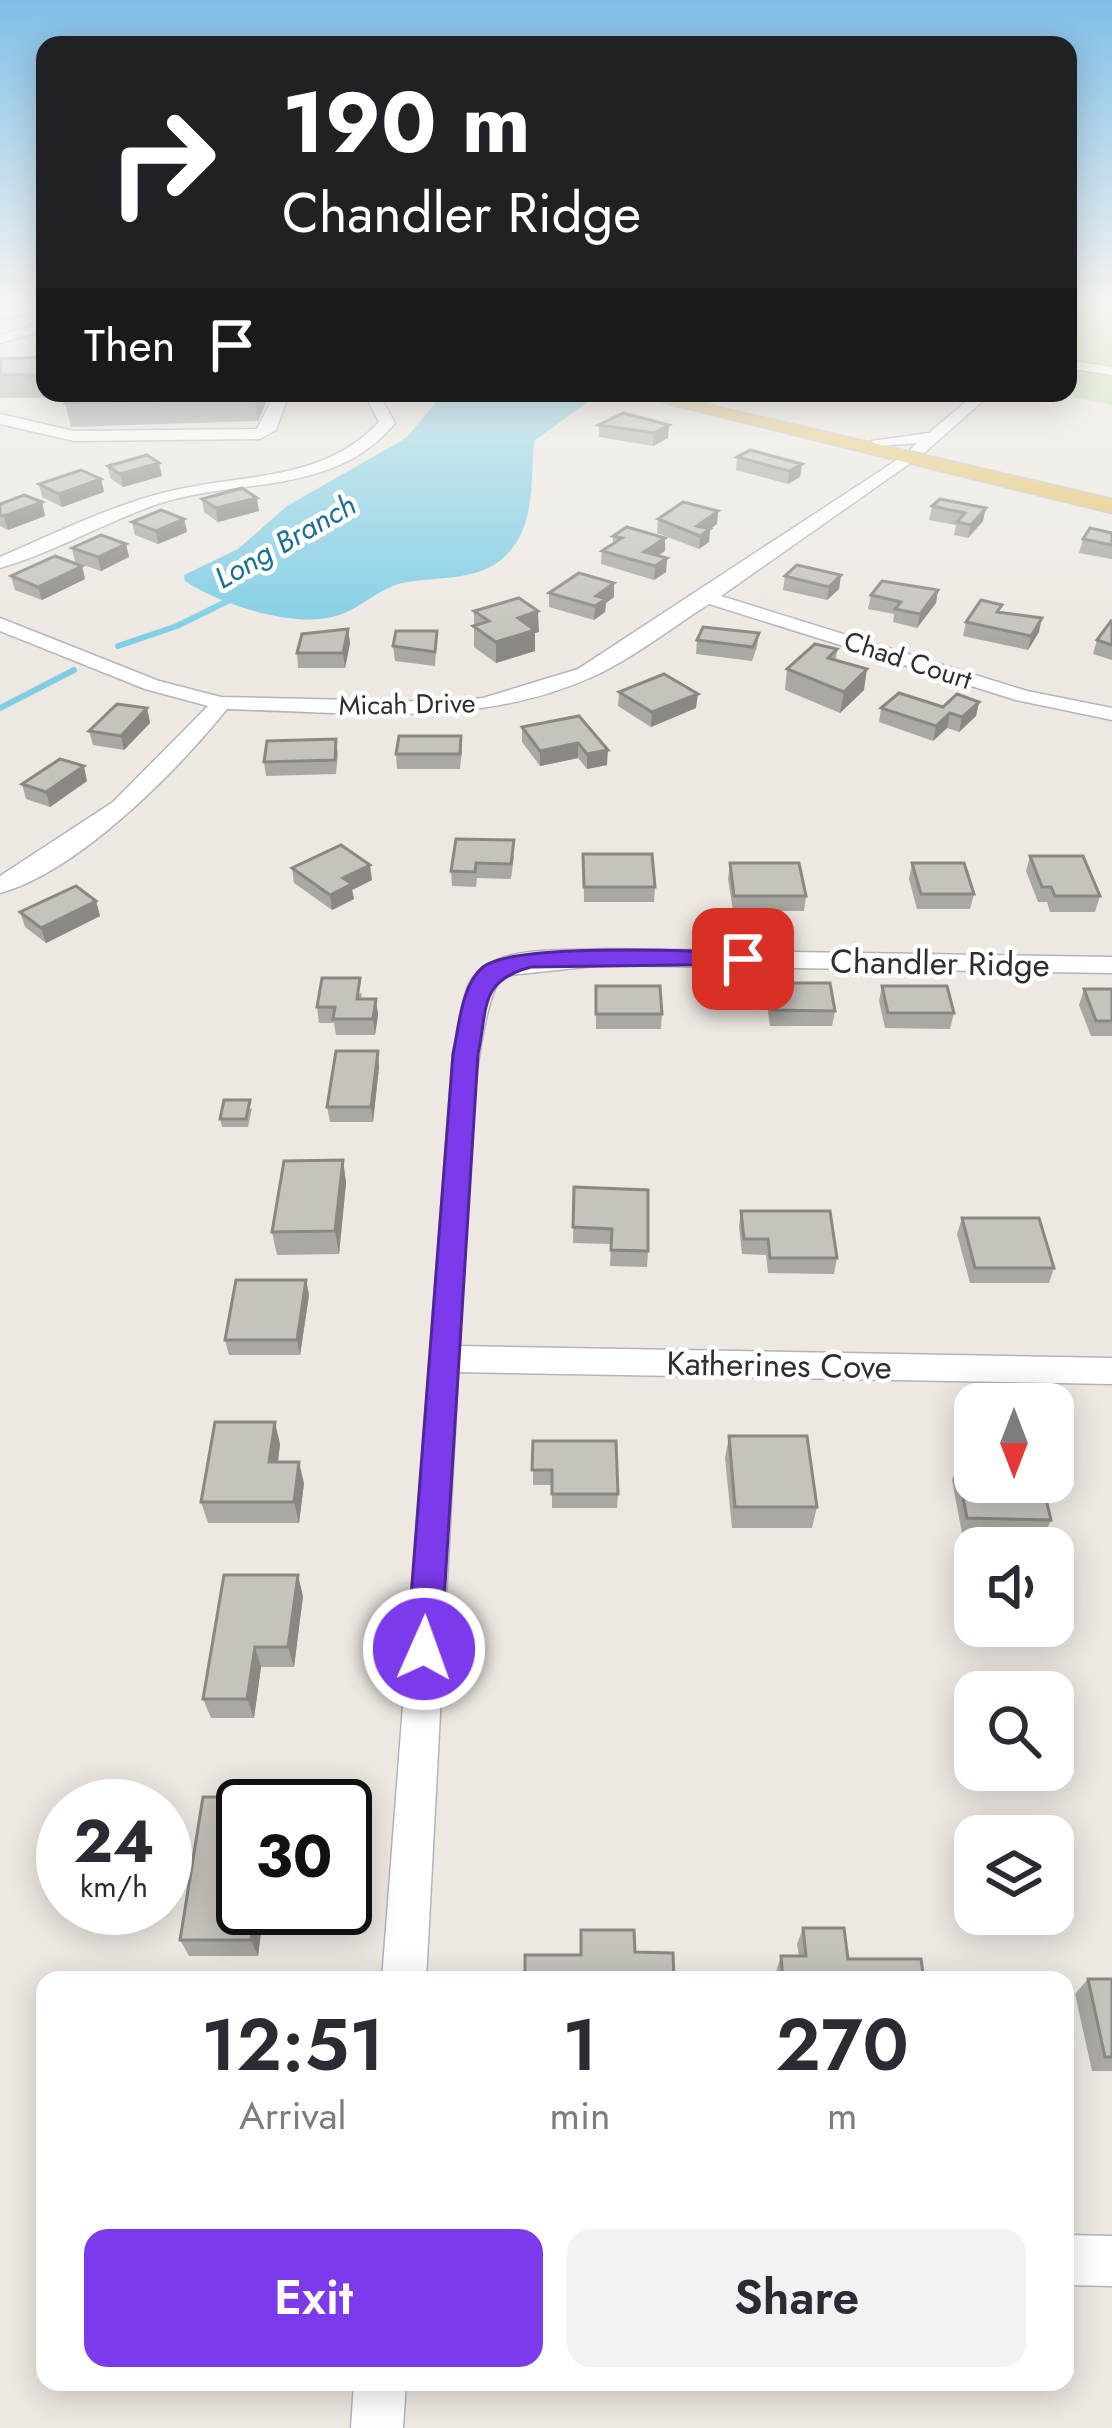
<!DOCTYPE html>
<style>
body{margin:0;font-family:Jost,sans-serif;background:#f2f2f3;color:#2b2b33;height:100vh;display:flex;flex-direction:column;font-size:45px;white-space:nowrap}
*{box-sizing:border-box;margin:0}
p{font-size:39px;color:#7c7c81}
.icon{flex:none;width:66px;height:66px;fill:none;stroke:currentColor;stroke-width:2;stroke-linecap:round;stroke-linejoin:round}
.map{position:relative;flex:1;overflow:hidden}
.drawer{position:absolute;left:36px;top:1971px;width:1038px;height:420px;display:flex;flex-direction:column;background:#fff;border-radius:24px;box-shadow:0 6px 30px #0003}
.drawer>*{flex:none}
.banner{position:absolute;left:36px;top:36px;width:1041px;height:366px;border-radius:24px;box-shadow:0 6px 30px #0003;background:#202124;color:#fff;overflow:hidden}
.needle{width:78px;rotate:180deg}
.tools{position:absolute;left:954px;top:1383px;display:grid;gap:24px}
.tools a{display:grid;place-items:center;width:120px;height:120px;border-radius:24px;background:#fff;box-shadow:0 6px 30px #0003;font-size:60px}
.speed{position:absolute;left:36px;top:1779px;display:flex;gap:24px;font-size:60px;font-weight:700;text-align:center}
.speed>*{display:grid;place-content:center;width:156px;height:156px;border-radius:50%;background:#fff;box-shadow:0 6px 30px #0003;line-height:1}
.speed small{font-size:30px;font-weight:400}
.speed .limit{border:6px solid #111;border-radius:18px;background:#fff;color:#111}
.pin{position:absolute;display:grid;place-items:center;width:102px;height:102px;color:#fff;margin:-51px;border-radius:24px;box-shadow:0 6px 18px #0006}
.me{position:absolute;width:132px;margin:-66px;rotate:2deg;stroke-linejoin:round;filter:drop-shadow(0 0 9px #0008)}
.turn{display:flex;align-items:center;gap:42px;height:252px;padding:0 48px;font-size:54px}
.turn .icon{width:156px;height:156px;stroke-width:2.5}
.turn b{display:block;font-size:84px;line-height:102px}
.then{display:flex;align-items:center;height:114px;padding:0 48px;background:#0003;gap:24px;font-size:45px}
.eta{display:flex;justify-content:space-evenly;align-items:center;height:204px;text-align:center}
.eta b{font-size:72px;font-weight:600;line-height:84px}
.cta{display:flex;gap:24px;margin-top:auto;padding:24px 48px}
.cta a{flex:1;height:138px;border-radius:24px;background:#7c3aed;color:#fff;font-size:48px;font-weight:600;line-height:138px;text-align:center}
.cta a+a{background:#f2f2f3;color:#2b2b33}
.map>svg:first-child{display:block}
.green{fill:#badea4}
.water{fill:#7fcee5}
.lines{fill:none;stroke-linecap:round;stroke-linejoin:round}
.stream{stroke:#7fcee5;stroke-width:6}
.minor-casing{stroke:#b2b4bc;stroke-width:3}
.major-casing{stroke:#c4c4c4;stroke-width:3}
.minor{fill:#fff;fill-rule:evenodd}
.major{fill:#e5c56f;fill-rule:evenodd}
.wall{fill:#aaa8a3}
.shaded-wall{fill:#8b8884}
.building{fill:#c6c3bd;stroke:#8b8884;stroke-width:3}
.route{fill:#7c3aed;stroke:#51269a;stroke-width:3}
.labels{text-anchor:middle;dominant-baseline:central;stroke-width:9;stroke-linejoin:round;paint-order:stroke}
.far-street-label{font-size:27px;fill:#2e2e2e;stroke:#fff}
.far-water-label{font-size:30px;font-style:italic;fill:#1a6f95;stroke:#fff}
.street-label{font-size:33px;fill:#2e2e2e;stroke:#fff}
</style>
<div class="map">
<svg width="1112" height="2428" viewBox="0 0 1112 2428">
<rect width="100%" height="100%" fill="#ede8e2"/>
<!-- green -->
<polygon class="green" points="1068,304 1112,304 1112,405 1052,393 1068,393"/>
<!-- water -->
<path class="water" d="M444,393L599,394L534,441C531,475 535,519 513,547C486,584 442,575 402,583C377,589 361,609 336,616C295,629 219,604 185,581L184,575L238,549L287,506L406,438Z"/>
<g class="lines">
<!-- stream -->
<g class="stream">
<polyline points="118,646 177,626 240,595"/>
<polyline points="0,708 74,670"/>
</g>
<defs>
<g id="minor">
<polygon points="32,304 45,304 45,308 0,320 0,312"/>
<polygon points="45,322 45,330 0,343 0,335"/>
<polygon points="1068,360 1112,367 1112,375 1068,368"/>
<polygon points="275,393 289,393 276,430 260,439 74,441 0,424 0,414 74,431 257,429"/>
<path d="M364,393H378L395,423C336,495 244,478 164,502C108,520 56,552 0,568V557C51,535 102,510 155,495C232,472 320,486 379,422Z"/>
<polygon points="976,393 992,393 924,453 910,450 917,443 879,446 871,441 929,433"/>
<path d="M903,456L909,458V464L721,596L1027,691L1112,708V720L1016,700L709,604C671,628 632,659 592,677C477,729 349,712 227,709C177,771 78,872 0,893V876L113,802L208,706L145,689L0,631V618L159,681L221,697L441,702L483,698L578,669Z"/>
<path d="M604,949L1112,957V973L604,965L502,976C467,1023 463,1276 460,1346L1112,1358V1384L458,1372L426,1980H382L453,1054C457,1033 460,1010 467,989C484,942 563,952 604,949Z"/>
<polygon points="1065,2235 1112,2236 1112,2286 1065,2285"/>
<polygon points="354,2382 406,2382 403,2428 351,2428"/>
</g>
<polygon id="major" points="625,393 658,393 1112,499 1112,513"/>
</defs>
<!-- minor casing -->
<use href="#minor" class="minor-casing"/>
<!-- major casing -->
<use href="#major" class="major-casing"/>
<!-- minor -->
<use href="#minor" class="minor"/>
<!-- major -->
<use href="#major" class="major"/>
</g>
<!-- wall -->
<g class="wall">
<polygon points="45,357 45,393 270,393 258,421 71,427 65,403 69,398 0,398 0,359"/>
<polygon points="599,425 669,425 668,438 653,446 599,437"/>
<polygon points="737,457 802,464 800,477 788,484 736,470"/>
<polygon points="159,463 162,476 123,487 110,478 108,466"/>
<polygon points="101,479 104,492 62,507 42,497 39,484"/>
<polygon points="202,499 259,511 218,522 204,512"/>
<polygon points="940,499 983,521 968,538 954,535 956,525 929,520 932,506"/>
<polygon points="42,502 45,516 8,530 0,526 0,504"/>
<polygon points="718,511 717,524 710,529 709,542 699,549 657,533 658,519"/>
<polygon points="184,519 187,532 158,544 135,535 132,522"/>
<polygon points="1112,533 1112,559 1079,553 1083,539"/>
<polygon points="613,536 665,551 658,556 667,558 666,572 654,580 601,564 602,551 613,544"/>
<polygon points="126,544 129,557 101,571 75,562 72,548"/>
<polygon points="82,566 85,579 42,600 15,590 11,576"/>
<polygon points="841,575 839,589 827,600 783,590 785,576"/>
<polygon points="938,590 936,603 917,628 893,622 894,614 868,609 871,595"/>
<polygon points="549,593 614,597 606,603 605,612 594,620 549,607"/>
<polygon points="474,611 539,632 535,633 535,651 496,663 474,647"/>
<polygon points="1000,612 1039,632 1028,650 963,636 966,622"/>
<polygon points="1112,622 1112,660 1093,654 1097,640"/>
<polygon points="348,629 350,643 345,668 298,668 297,653"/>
<polygon points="437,631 435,666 395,661 393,646"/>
<polygon points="759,633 757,647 752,661 696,654 697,640"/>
<polygon points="837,649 836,660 864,690 840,713 785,690 787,669"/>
<polygon points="619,692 696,708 651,727 618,706"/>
<polygon points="979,702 976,716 959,732 947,728 933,741 879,722 881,708 943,707"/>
<polygon points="147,708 150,723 124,750 93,745 89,731"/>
<polygon points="579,716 607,765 587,769 578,758 540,766 522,742 522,727"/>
<polygon points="336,739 338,754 336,774 266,776 264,762"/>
<polygon points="462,750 460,769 397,769 396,754"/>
<polygon points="87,781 50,807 26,799 22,784"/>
<polygon points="456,839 514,856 511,879 477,878 476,887 452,886 451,871"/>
<polygon points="583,854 655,887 654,902 584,902"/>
<polygon points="1030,856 1100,896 1095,912 1050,912 1047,902 1038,902 1026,871"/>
<polygon points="730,863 806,896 804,911 733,911 728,879"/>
<polygon points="912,863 974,894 970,909 917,909 909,879"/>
<polygon points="292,868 372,880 352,890 354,899 332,910 294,883"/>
<polygon points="96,901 100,916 46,943 25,927 20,912"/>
<polygon points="768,983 835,1011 832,1026 770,1026 766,998"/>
<polygon points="596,986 662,1014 661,1029 596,1029"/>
<polygon points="882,986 954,1013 950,1029 885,1028 879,1001"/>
<polygon points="1084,989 1112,989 1112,1036 1091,1036 1079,1005"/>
<polygon points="362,993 361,999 376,999 378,1015 375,1035 336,1035 334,1023 319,1023 317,1007"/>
<polygon points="379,1067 373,1122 330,1122 327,1107"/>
<polygon points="252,1108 248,1127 222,1127 220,1119"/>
<polygon points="343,1160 346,1183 339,1254 277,1255 272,1232"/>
<polygon points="574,1187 648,1251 647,1267 610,1266 611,1244 573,1243"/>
<polygon points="741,1211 837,1258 834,1274 768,1273 766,1255 742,1254 739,1226"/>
<polygon points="962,1218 1054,1268 1049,1283 970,1283 957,1234"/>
<polygon points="306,1280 309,1295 300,1355 229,1355 225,1340"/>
<polygon points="729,1436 817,1507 812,1528 732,1528 725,1458"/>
<polygon points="533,1441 618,1494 617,1508 552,1508 552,1485 533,1485"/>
<polygon points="280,1444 278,1462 304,1483 299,1523 208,1523 201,1502"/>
<polygon points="957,1466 1051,1520 1045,1534 962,1533 952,1480"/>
<polygon points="303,1596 294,1667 261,1667 254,1718 211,1718 203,1699"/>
<polygon points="203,1797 270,1797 273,1806 243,1806 243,1908 264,1908 258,1956 189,1956 180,1940"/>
<polygon points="803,1928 848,1959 924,1980 776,1980 776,1972 781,1956 799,1956 797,1944"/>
<polygon points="1088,1979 1112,1979 1112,2071 1092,2071 1075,1994"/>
</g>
<!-- shaded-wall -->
<g class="shaded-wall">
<polygon points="257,393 270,393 258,421 255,398"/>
<polygon points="669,425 668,438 653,446 654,433"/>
<polygon points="159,463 162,476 123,487 120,474"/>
<polygon points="802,464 800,477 788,484 789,471"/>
<polygon points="101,479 104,492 62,507 59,494"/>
<polygon points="257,498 259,511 218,522 216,508"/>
<polygon points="42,502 45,516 8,530 4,516"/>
<polygon points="986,508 983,521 968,538 971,525"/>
<polygon points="718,511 717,524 710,529 709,542 699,549 700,536 697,526"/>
<polygon points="184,519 187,532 158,544 156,531"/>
<polygon points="665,538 665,551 646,564 644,552"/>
<polygon points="126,544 129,557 101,571 98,557"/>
<polygon points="667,558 666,572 654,580 655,566"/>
<polygon points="82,566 85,579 42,600 38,587"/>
<polygon points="841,575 839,589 827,600 829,587"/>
<polygon points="614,583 614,597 606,603 605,612 594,620 596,596"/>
<polygon points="938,590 936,603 917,628 920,614"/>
<polygon points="538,611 539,632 535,633 535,651 496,663 496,642 518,618"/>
<polygon points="1042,618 1039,632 1028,650 1031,636"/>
<polygon points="348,629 350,643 345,668 343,653"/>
<polygon points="867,669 864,690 840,713 844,692"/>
<polygon points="698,694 696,708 651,727 652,712"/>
<polygon points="979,702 976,716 959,732 962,717"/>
<polygon points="147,708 150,723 124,750 121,736"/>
<polygon points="950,713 947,728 933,741 936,726"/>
<polygon points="578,743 578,758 540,766 540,751"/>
<polygon points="608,750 607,765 587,769 587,754"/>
<polygon points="84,766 87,781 50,807 46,792"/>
<polygon points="370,865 372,880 352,890 354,899 332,910 330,895 343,878"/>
<polygon points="96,901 100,916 46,943 41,928"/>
<polygon points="376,999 378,1015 375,1035 373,1019"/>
<polygon points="378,1051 379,1067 373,1122 371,1107"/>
<polygon points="343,1160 346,1183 339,1254 335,1231"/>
<polygon points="306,1280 309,1295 300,1355 297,1340"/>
<polygon points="275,1422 280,1444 275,1484 269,1462"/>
<polygon points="299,1462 304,1483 299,1523 294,1502"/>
<polygon points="298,1575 303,1596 294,1667 288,1647"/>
<polygon points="255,1647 261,1667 254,1718 247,1699"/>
<polygon points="255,1908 264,1908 258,1956 251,1940"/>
</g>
<!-- building -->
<g class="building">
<polygon points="45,357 45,375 0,375 0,359"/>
<polygon points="72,393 257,393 255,398 65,403"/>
<polygon points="623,413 669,425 654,433 599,425"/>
<polygon points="750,450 802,464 789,471 737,457"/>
<polygon points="147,455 159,463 120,474 108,466"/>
<polygon points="81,470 101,479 59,494 39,484"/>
<polygon points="242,488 257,498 216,508 202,499"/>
<polygon points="24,495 42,502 4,516 0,515 0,504"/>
<polygon points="940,499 986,508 971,525 957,522 965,513 932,506"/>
<polygon points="683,502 718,511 697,526 710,529 700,536 658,519"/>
<polygon points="161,510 184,519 156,531 132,522"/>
<polygon points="627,527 665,538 644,552 667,558 655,566 602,551 622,538 613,536"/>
<polygon points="1090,528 1112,533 1112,545 1083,539"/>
<polygon points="101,535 126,544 98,557 72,548"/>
<polygon points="55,556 82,566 38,587 11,576"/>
<polygon points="797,565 841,575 829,587 785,576"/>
<polygon points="579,573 614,583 596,596 606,599 595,606 549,593"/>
<polygon points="882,581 938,590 920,614 895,609 901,602 871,595"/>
<polygon points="519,598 538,611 518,618 535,630 496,642 473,626 489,621 474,611"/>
<polygon points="981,600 1002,605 997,612 1042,618 1031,636 966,622"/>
<polygon points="1111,621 1112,622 1112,645 1097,640"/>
<polygon points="703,627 759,633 753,647 697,640"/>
<polygon points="348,629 343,653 297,653 302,634"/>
<polygon points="396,631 437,631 435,652 393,646"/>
<polygon points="815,644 837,649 828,658 867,669 844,692 787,669"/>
<polygon points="664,674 698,694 652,712 619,692"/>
<polygon points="899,693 943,707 957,694 979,702 962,717 950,713 936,726 881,708"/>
<polygon points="117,704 147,708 121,736 89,731"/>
<polygon points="579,716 608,750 587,754 578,743 540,751 522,727"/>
<polygon points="399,736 461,736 460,754 396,754"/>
<polygon points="336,739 335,760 264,762 267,741"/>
<polygon points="60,759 84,766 46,792 22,784"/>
<polygon points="456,839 514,840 511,864 476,863 475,872 451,871"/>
<polygon points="341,845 370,865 343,878 352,884 330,895 292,868"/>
<polygon points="583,854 652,854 655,887 584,887"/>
<polygon points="1030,856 1083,856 1100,896 1055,896 1051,887 1042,887"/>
<polygon points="730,863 799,863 806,896 734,896"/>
<polygon points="912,863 964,863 974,894 921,894"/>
<polygon points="76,886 96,901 41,928 20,912"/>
<polygon points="322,978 360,978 357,999 376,999 373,1019 333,1019 335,1007 317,1007"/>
<polygon points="768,983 830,983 835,1011 772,1010"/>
<polygon points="596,986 660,986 662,1014 596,1014"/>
<polygon points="882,986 947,986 954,1013 888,1013"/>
<polygon points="1084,989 1112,989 1112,1021 1096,1021"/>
<polygon points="336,1051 378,1051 371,1107 327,1107"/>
<polygon points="224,1100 250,1100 246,1119 220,1119"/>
<polygon points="343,1160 335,1231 272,1232 284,1161"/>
<polygon points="574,1187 648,1190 648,1251 611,1250 612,1229 573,1227"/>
<polygon points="741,1211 830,1211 837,1258 770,1258 768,1239 744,1239"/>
<polygon points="962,1218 1039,1218 1054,1268 975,1268"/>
<polygon points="236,1280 306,1280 297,1340 225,1340"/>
<polygon points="215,1422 275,1422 269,1462 299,1462 294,1502 201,1502"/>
<polygon points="729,1436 807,1436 817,1507 735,1507"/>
<polygon points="533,1441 616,1441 618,1494 552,1494 552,1470 532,1470"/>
<polygon points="957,1466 975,1466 975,1482 1042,1482 1051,1520 967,1518"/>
<polygon points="224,1575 298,1575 288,1647 255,1647 247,1699 203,1699"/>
<polygon points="203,1797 270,1797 269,1806 243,1806 243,1908 255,1908 251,1940 180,1940"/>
<polygon points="803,1928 844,1928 848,1959 921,1959 924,1980 783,1980 781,1956 806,1956"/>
<polygon points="581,1930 634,1930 635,1952 673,1953 674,1980 525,1980 525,1955 581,1955"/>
<polygon points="1088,1979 1112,1979 1112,2057 1105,2057"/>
</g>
<!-- sky -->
<linearGradient id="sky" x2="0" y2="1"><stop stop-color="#7ebee7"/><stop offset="0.47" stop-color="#f7f5f2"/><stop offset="1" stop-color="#f7f5f2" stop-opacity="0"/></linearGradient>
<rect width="1112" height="643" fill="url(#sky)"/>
<!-- route -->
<path class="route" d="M743,952L751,954V964L531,967C479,981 488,1007 478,1054L441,1649L436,1661L424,1666L412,1661L407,1649L453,1054C459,1028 461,985 483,967C514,942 695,952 743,952Z"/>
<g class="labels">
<!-- far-street labels -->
<g class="far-street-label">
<text transform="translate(908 660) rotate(18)">Chad Court</text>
<text transform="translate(407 704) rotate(-1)">Micah Drive</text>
</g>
<!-- far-water labels -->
<g class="far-water-label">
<text transform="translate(285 541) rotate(-30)">Long Branch</text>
</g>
<!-- street labels -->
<g class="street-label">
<text transform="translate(940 963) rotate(1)">Chandler Ridge</text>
<text transform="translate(779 1365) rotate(1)">Katherines Cove</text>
</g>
</g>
</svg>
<div class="tools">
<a><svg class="needle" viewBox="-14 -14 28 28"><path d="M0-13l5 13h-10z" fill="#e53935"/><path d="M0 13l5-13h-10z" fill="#7c7c81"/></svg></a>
<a><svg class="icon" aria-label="sound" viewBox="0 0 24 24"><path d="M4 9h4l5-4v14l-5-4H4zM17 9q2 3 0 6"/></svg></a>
<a><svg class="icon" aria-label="search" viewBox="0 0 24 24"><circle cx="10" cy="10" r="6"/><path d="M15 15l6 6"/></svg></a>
<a><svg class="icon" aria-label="layers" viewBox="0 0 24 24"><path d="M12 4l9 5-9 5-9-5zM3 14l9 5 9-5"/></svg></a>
</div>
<div class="speed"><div>24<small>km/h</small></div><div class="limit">30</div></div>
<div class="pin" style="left:743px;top:959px;background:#d93025"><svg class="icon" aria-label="arrive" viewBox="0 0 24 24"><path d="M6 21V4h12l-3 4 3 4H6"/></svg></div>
<svg class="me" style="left:424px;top:1649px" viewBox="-20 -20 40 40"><circle r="17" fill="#7c3aed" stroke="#fff" stroke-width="3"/><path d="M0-11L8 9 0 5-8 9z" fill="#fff"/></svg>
<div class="banner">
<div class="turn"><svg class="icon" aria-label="right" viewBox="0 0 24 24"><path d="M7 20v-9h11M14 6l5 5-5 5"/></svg><div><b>190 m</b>Chandler Ridge</div></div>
<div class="then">Then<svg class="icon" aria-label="arrive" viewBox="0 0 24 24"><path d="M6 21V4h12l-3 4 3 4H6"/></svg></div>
</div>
<section class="drawer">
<div class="eta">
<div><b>12:51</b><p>Arrival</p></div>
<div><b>1</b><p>min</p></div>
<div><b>270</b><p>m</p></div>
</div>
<div class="cta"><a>Exit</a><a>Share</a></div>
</section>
</div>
